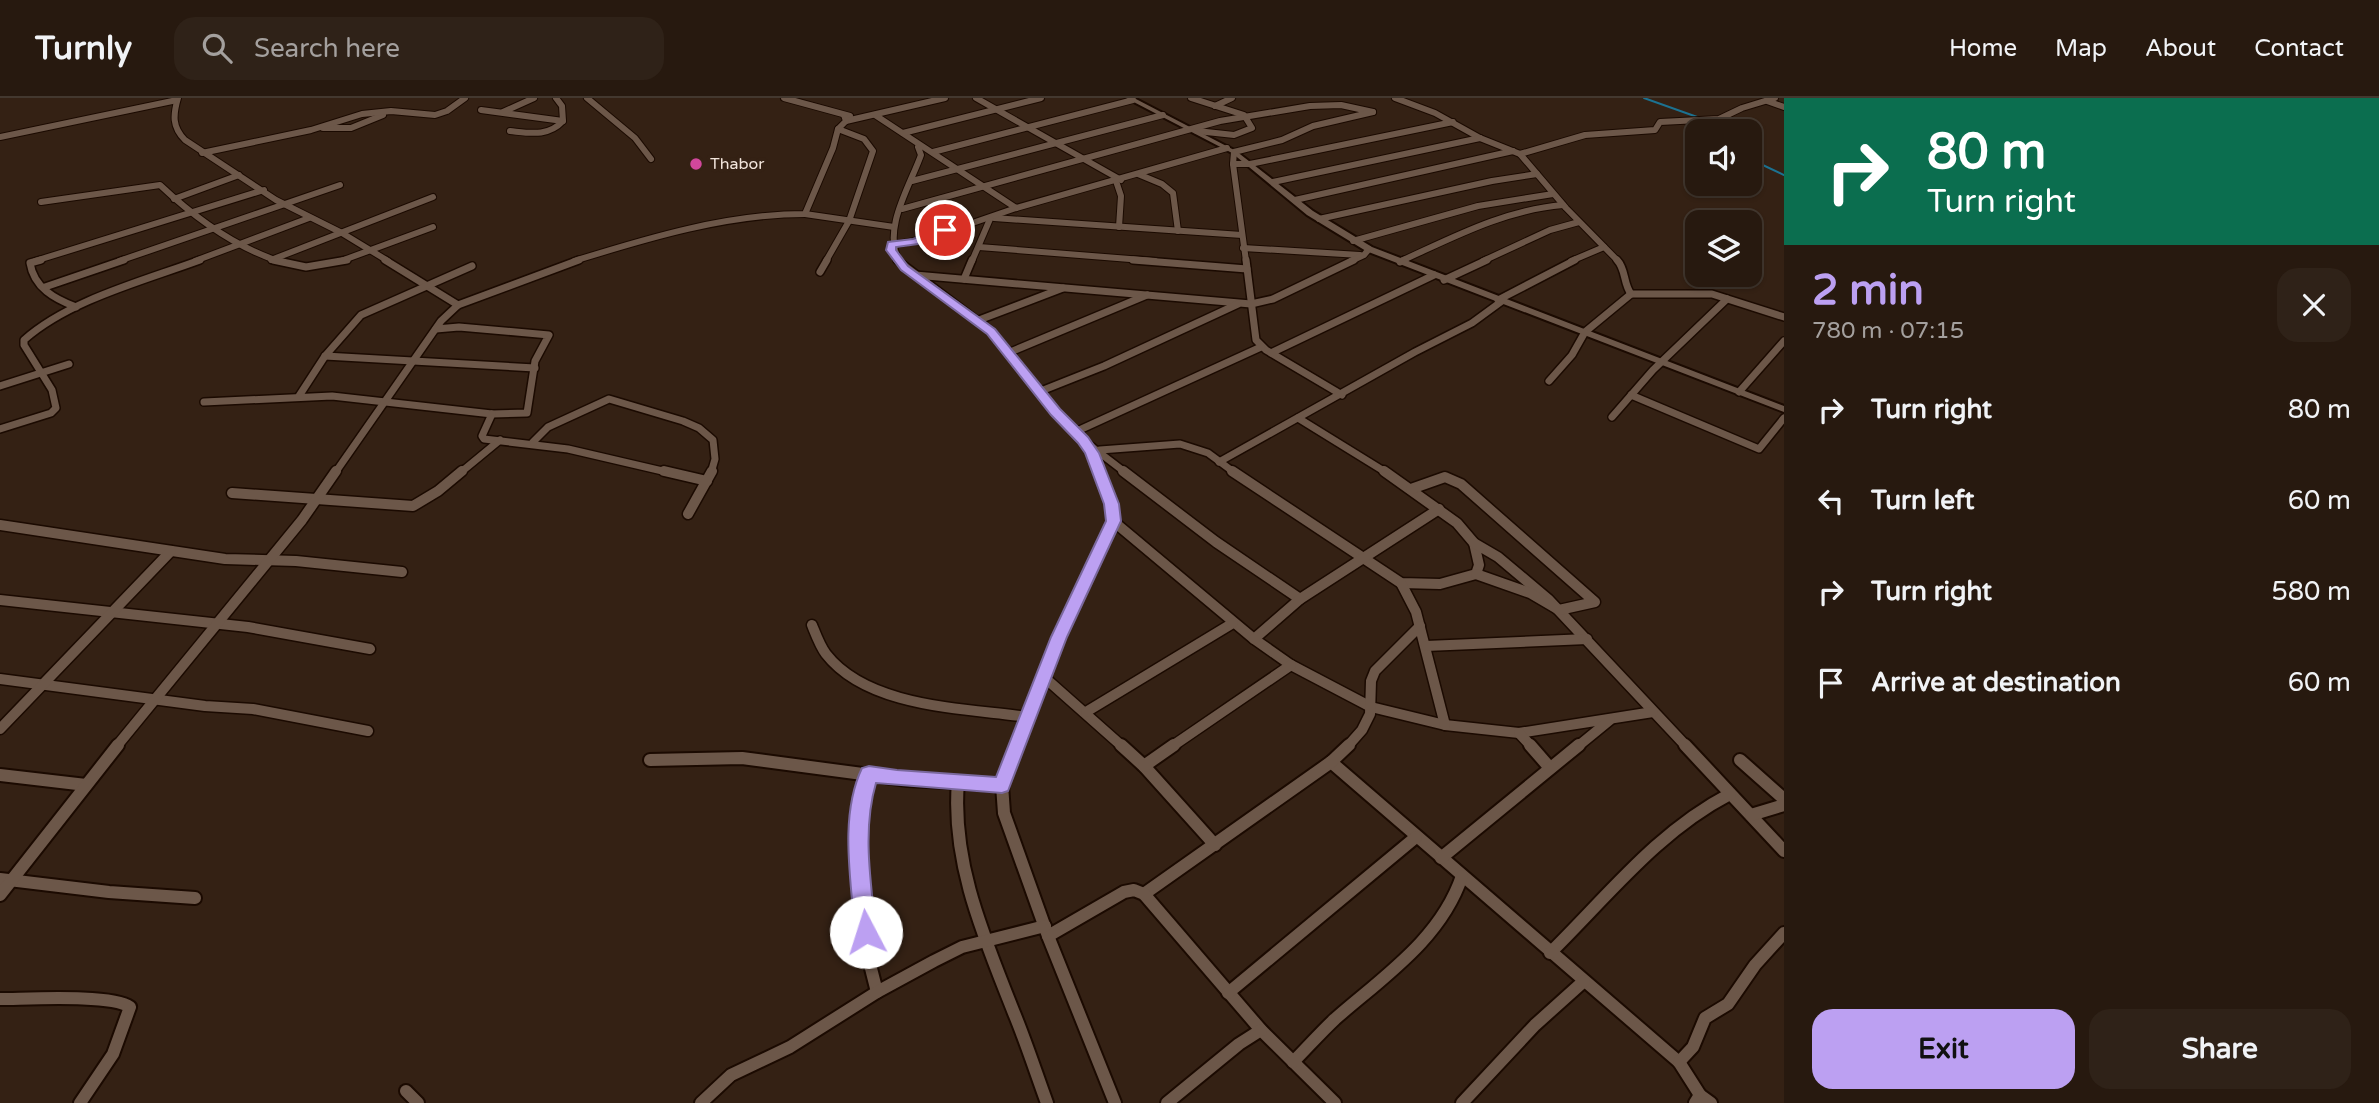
<!DOCTYPE html>
<meta charset="utf-8">
<style>
body{margin:0;font-family:"Varela Round",sans-serif;background:#2f2218;color:#f1f3f6;height:100vh;display:flex;flex-direction:column;font-size:26px;white-space:nowrap}
*{box-sizing:border-box;margin:0}
p{font-size:23px;color:#a4a09e}
.icon{flex:none;width:38px;height:38px;fill:none;stroke:currentColor;stroke-width:2;stroke-linecap:round;stroke-linejoin:round}
.map{position:relative;flex:1;overflow:hidden}
.details{display:flex;flex-direction:column;background:#27190f;width:595px}
.details>*{flex:none}
.guide{background:#0b6e4f;color:#fff;overflow:hidden}
.fabs{position:absolute;left:1685px;top:21px;display:grid;gap:14px}
.fabs a{display:grid;place-items:center;width:77px;height:77px;border-radius:14px;background:#27190f;box-shadow:0 2px 5px #0004,0 0 0 2px #43382f;font-size:35px}
.pin{position:absolute;display:grid;place-items:center;width:60px;height:60px;color:#fff;margin:-30px;border:4px solid #fff;border-radius:50%;box-shadow:0 2px 7px #0007}
.me{position:absolute;width:77px;margin:-38px;rotate:355deg;stroke-linejoin:round;filter:drop-shadow(0 0 5px #0008)}
.turn{display:flex;align-items:center;gap:24px;height:147px;padding:0 28px;font-size:32px}
.turn .icon{width:91px;height:91px;stroke-width:2.5}
.turn b{display:block;font-size:49px;line-height:60px}
.round{display:grid;place-items:center;flex:none;width:74px;height:74px;border-radius:21px;background:#2f2218}
.headline{display:flex;align-items:center;justify-content:space-between;height:119px;padding:0 28px}
h1{font-size:42px;font-weight:800;line-height:52px;color:#bca0f2}
.primary-button{display:flex;gap:14px;margin-top:auto;padding:14px 28px}
.primary-button a{flex:1;height:80px;border-radius:21px;background:#bca0f2;color:#111;font-size:28px;font-weight:800;line-height:80px;text-align:center}
.primary-button a+a{background:#2f2218;color:#f1f3f6}
ul{padding:0;list-style:none}
li{display:flex;align-items:center;gap:21px;height:91px;padding:0 28px}
li div{flex:1}
li b{display:block;font-size:26px}
li em{font-style:normal}
header{display:flex;align-items:center;gap:42px;box-sizing:border-box;height:98px;padding:0 35px;background:#27190f;border-bottom:2px solid #43382f}
header strong{font-size:33px}
nav{display:flex;gap:38px;margin-inline-start:auto;font-size:24px}
.search{width:490px;height:63px;background:#2f2218;display:flex;align-items:center;gap:18px;box-sizing:border-box;padding:0 24px;border-radius:21px;color:#a4a09e;font-size:26px}
main{display:flex;flex:1;min-height:0}
.map>svg:first-child{display:block}
.lines{fill:none;stroke-linecap:round;stroke-linejoin:round}
.stream{stroke:#1c7291;stroke-width:2}
.minor-far3-casing{stroke:#1b0a01;stroke-width:8}
.minor-far2-casing{stroke:#1b0a01;stroke-width:10}
.minor-far1-casing{stroke:#1b0a01;stroke-width:13}
.minor-casing{stroke:#1b0a01;stroke-width:16}
.tertiary-casing{stroke:#1b0a01;stroke-width:4}
.minor-far3{stroke:#6c5749;stroke-width:6}
.minor-far2{stroke:#6c5749;stroke-width:7}
.minor-far1{stroke:#6c5749;stroke-width:10}
.minor{stroke:#6c5749;stroke-width:12}
.tertiary{fill:#6c5749;fill-rule:evenodd}
.route{fill:#bca0f2;stroke:#7a689d;stroke-width:2}
.hotel-dot{fill:#d1479c;stroke:#342114;stroke-width:2.5}
.labels{text-anchor:middle;dominant-baseline:central;stroke-width:7;stroke-linejoin:round;paint-order:stroke}
.far-poi-label{font-size:16px;fill:#f2e5dc;stroke:#342114;text-anchor:start}
</style>
<header>
<strong>Turnly</strong>
<div class="search"><svg class="icon" aria-label="search" viewBox="0 0 24 24"><circle cx="10" cy="10" r="6"/><path d="M15 15l6 6"/></svg>Search here</div>
<nav><a>Home</a><a>Map</a><a>About</a><a>Contact</a></nav>
</header>
<main>
<div class="map">
<svg width="1784" height="1005" viewBox="0 0 1784 1005">
<rect width="100%" height="100%" fill="#342114"/>
<g class="lines">
<!-- stream -->
<g class="stream">
<polyline points="1644,0 1700,20 1723,33"/>
<polyline points="1750,61 1784,77"/>
</g>
<defs>
<g id="minor-far3">
<path d="M178,0C173,17 172,29 185,42L276,102L342,135L388,163"/>
<polyline points="587,0 635,40 651,61"/>
<polyline points="784,0 850,18"/>
<polyline points="976,0 1121,82"/>
<polyline points="1191,0 1244,17 1252,30 1234,37 1197,33"/>
<polyline points="1395,0 1435,15 1480,40 1520,56 1566,110 1618,163"/>
<polyline points="1767,3 1784,9"/>
<polyline points="1215,8 1232,0"/>
<polyline points="481,12 563,23"/>
<polyline points="503,14 534,0"/>
<polyline points="875,17 1016,110"/>
<polyline points="846,23 945,0"/>
<polyline points="323,30 351,30 383,17"/>
<path d="M510,33C530,35 548,39 563,23L562,8L556,0"/>
<polyline points="903,35 1041,0"/>
<polyline points="0,39 177,2"/>
<polyline points="933,54 1133,2"/>
<polyline points="202,55 311,32 362,16 391,13 435,17 447,13 465,0"/>
<polyline points="1520,56 1585,37 1655,32 1660,24 1719,21 1742,10 1775,0"/>
<polyline points="1233,66 1250,66 1453,24"/>
<polyline points="1138,76 1162,86 1173,95 1178,133"/>
<polyline points="912,83 1163,17"/>
<polyline points="1116,83 1121,98 1119,129"/>
<polyline points="1273,84 1480,40"/>
<polyline points="174,101 239,77"/>
<polyline points="1295,102 1513,53"/>
<path d="M41,104L160,87C195,120 233,148 278,163"/>
<polyline points="902,111 1220,23 1310,8 1341,7 1373,14"/>
<polyline points="805,116 894,129"/>
<polyline points="994,120 1242,137"/>
<polyline points="1319,121 1492,83 1537,76"/>
<polyline points="1353,143 1478,108 1553,96"/>
<polyline points="891,147 926,141 1016,110 1227,50"/>
<polyline points="979,149 1155,163"/>
<polyline points="1243,150 1360,157"/>
<polyline points="271,162 433,99"/>
<polyline points="35,163 264,92"/>
<polyline points="119,163 340,87"/>
<polyline points="195,163 309,120"/>
<polyline points="341,163 433,129"/>
<path d="M574,163C648,140 727,116 805,116L833,50L838,31L846,23L844,17"/>
<polyline points="826,163 849,123 873,53 864,41 838,31"/>
<path d="M899,163C882,131 910,88 921,57L918,49"/>
<polyline points="972,163 990,121"/>
<polyline points="1246,163 1233,66 1234,54 1282,42 1313,28 1373,14"/>
<polyline points="1351,163 1364,157 1369,151"/>
<path d="M1401,163C1454,139 1504,112 1563,107"/>
<polyline points="1483,163 1550,132 1579,124"/>
<polyline points="1571,163 1604,149"/>
</g>
<g id="minor-far2">
<path d="M41,162L30,165C34,190 55,201 76,209"/>
<polyline points="273,162 306,169 347,162"/>
<polyline points="385,162 458,207"/>
<polyline points="897,162 991,233 1055,314 1083,342 1126,375"/>
<polyline points="1133,162 1247,171"/>
<polyline points="1246,162 1256,242 1266,252 1342,297"/>
<path d="M1617,162C1626,171 1623,185 1631,196H1712L1784,219"/>
<polyline points="1400,164 1405,162"/>
<polyline points="820,174 827,162"/>
<polyline points="915,177 1251,206 1273,201 1354,162"/>
<polyline points="964,181 972,162"/>
<polyline points="1444,182 1487,162"/>
<polyline points="45,189 124,162"/>
<polyline points="1498,202 1575,162"/>
<polyline points="979,222 1063,190"/>
<polyline points="1008,255 1147,197"/>
<polyline points="1271,255 1434,177"/>
<polyline points="325,258 535,270"/>
<polyline points="1549,283 1572,257 1585,234 1631,196"/>
<polyline points="0,288 69,266"/>
<polyline points="1041,293 1104,268 1238,206"/>
<polyline points="1739,294 1784,243"/>
<polyline points="1631,297 1759,351 1784,320"/>
<polyline points="299,298 325,258 361,217 472,168"/>
<polyline points="204,304 332,298 492,316 527,315 535,263 549,237 459,229 436,231"/>
<polyline points="492,316 482,338 484,341 568,351 671,375"/>
<polyline points="1612,319 1653,272 1727,201"/>
<polyline points="1298,320 1387,375"/>
<path d="M0,331L51,315L56,310L52,292L24,247V242C69,202 143,183 200,162"/>
<polyline points="1075,334 1261,249"/>
<polyline points="1083,342 1101,375"/>
<polyline points="533,344 548,329 609,301 683,323 699,330 713,342 715,361 711,375"/>
<polyline points="1100,352 1180,346 1208,355 1235,375"/>
<polyline points="1219,364 1415,254 1472,225 1502,203"/>
<polyline points="335,375 441,223 458,207 579,162"/>
<polyline points="460,375 500,342"/>
</g>
<g id="minor-far1">
<polyline points="664,373 707,383"/>
<polyline points="1123,373 1216,444 1300,501"/>
<polyline points="1232,373 1401,485 1440,486 1476,476 1479,467 1474,445"/>
<polyline points="1384,373 1457,425 1474,445 1498,459 1548,501 1687,649"/>
<polyline points="1411,391 1445,379 1461,386 1595,504 1559,512 1530,495 1476,476"/>
<polyline points="232,395 413,408 438,393 462,373"/>
<polyline points="688,416 712,373"/>
<polyline points="1113,423 1254,541 1291,567 1371,609 1445,627 1519,635 1653,614"/>
<polyline points="0,427 225,461 296,463 402,474"/>
<polyline points="1401,485 1416,514 1445,627"/>
<polyline points="0,502 248,529 370,551"/>
<path d="M812,527C816,537 820,548 826,556C868,610 964,610 1027,619"/>
<polyline points="1254,541 1300,501 1439,411"/>
<polyline points="1426,548 1587,541"/>
<polyline points="1044,579 1123,649"/>
<polyline points="0,581 205,608 253,611 368,633"/>
<polyline points="1086,614 1233,525"/>
<polyline points="0,631 171,453"/>
<polyline points="1519,635 1532,649"/>
<polyline points="116,649 302,422 336,373"/>
<polyline points="1017,649 1059,539 1113,423 1110,402 1100,373"/>
<polyline points="1171,649 1291,567"/>
<polyline points="1347,649 1362,632 1370,616 1371,583 1375,573 1420,528"/>
<polyline points="1577,649 1610,622"/>
</g>
<g id="minor">
<polyline points="1017,647 1002,687 1004,715 1048,838 1115,1005"/>
<polyline points="1121,647 1144,668 1215,747"/>
<polyline points="1530,647 1550,670"/>
<polyline points="1685,647 1784,753"/>
<polyline points="650,662 742,660 908,682 1002,687"/>
<polyline points="1740,662 1784,701"/>
<polyline points="1331,664 1679,964 1700,997"/>
<polyline points="1144,668 1174,647"/>
<path d="M869,676C853,747 857,824 877,894"/>
<polyline points="0,677 86,687"/>
<path d="M958,684C951,765 985,841 1014,915C1026,944 1036,975 1047,1005"/>
<polyline points="1751,717 1784,707"/>
<polyline points="1441,760 1579,647"/>
<polyline points="0,781 109,794 195,800"/>
<polyline points="1144,796 1331,664 1349,647"/>
<polyline points="0,797 118,647"/>
<polyline points="1048,838 1124,794 1134,792 1144,796 1261,932 1335,1005"/>
<path d="M1550,855C1608,798 1657,734 1730,696"/>
<polyline points="1228,895 1416,739"/>
<path d="M0,901C27,901 112,896 130,909L113,956L80,1005"/>
<path d="M1293,964C1307,950 1320,935 1335,921C1383,879 1441,841 1462,778"/>
<polyline points="1679,964 1693,949 1705,920 1728,906 1755,867 1784,835"/>
<polyline points="406,993 418,1005"/>
<polyline points="701,1005 731,977 790,949 877,894 934,863 962,849 1045,828"/>
<polyline points="1167,1005 1239,946 1261,932"/>
<polyline points="1462,1005 1535,927 1584,883"/>
<polyline points="1695,1005 1700,997 1711,1005"/>
</g>
<polygon id="tertiary" points="1126,0 1134,0 1236,53 1313,113 1372,149 1784,308 1784,314 1366,153 1307,117 1232,55"/>
</defs>
<!-- minor-far3 casing -->
<use href="#minor-far3" class="minor-far3-casing"/>
<!-- minor-far2 casing -->
<use href="#minor-far2" class="minor-far2-casing"/>
<!-- minor-far1 casing -->
<use href="#minor-far1" class="minor-far1-casing"/>
<!-- minor casing -->
<use href="#minor" class="minor-casing"/>
<!-- tertiary casing -->
<use href="#tertiary" class="tertiary-casing"/>
<!-- minor-far3 -->
<use href="#minor-far3" class="minor-far3"/>
<!-- minor-far2 -->
<use href="#minor-far2" class="minor-far2"/>
<!-- minor-far1 -->
<use href="#minor-far1" class="minor-far1"/>
<!-- minor -->
<use href="#minor" class="minor"/>
<!-- tertiary -->
<use href="#tertiary" class="tertiary"/>
</g>
<!-- route -->
<path class="route" d="M941,130L950,132L918,146L896,149V152L908,168L995,231L1060,311L1088,339L1099,355L1119,406L1121,423L1067,539L1008,693L1002,695L876,685C862,732 871,785 876,834L873,841L866,844L858,841L855,834C851,782 839,718 862,670L869,668L897,672L996,679L1051,539L1106,423L1104,406L1085,355L1078,345L1051,317L987,236L901,172L886,152L888,144L913,141Z"/>
<!-- markers -->
<circle class="hotel-dot" cx="696" cy="66" r="7"/>
<g class="labels">
<!-- far-poi labels -->
<g class="far-poi-label">
<text x="710" y="66">Thabor</text>
</g>
</g>
</svg>
<div class="fabs">
<a><svg class="icon" aria-label="sound" viewBox="0 0 24 24"><path d="M4 9h4l5-4v14l-5-4H4zM17 9q2 3 0 6"/></svg></a>
<a><svg class="icon" aria-label="layers" viewBox="0 0 24 24"><path d="M12 4l9 5-9 5-9-5zM3 14l9 5 9-5"/></svg></a>
</div>
<div class="pin" style="left:945px;top:132px;background:#d93025"><svg class="icon" aria-label="arrive" viewBox="0 0 24 24"><path d="M6 21V4h12l-3 4 3 4H6"/></svg></div>
<svg class="me" style="left:866px;top:834px" viewBox="-20 -20 40 40"><circle r="19" fill="#fff"/><path d="M0-13L10 11 0 6-10 11z" fill="#bca0f2"/></svg>
</div>
<section class="details">
<div class="guide">
<div class="turn"><svg class="icon" aria-label="right" viewBox="0 0 24 24"><path d="M7 20v-9h11M14 6l5 5-5 5"/></svg><div><b>80 m</b>Turn right</div></div>
</div>
<div class="headline"><div><h1>2 min</h1><p>780 m · 07:15</p></div><a class="round"><svg class="icon" aria-label="close" viewBox="0 0 24 24"><path d="M6 6l12 12M18 6L6 18"/></svg></a></div>
<ul>
<li><svg class="icon" aria-label="right" viewBox="0 0 24 24"><path d="M7 20v-9h11M14 6l5 5-5 5"/></svg><div><b>Turn right</b></div><em>80 m</em></li>
<li><svg class="icon" aria-label="left" viewBox="0 0 24 24"><path d="M17 20v-9H6M10 6l-5 5 5 5"/></svg><div><b>Turn left</b></div><em>60 m</em></li>
<li><svg class="icon" aria-label="right" viewBox="0 0 24 24"><path d="M7 20v-9h11M14 6l5 5-5 5"/></svg><div><b>Turn right</b></div><em>580 m</em></li>
<li><svg class="icon" aria-label="arrive" viewBox="0 0 24 24"><path d="M6 21V4h12l-3 4 3 4H6"/></svg><div><b>Arrive at destination</b></div><em>60 m</em></li>
</ul>
<div class="primary-button"><a>Exit</a><a>Share</a></div>
</section>
</main>
